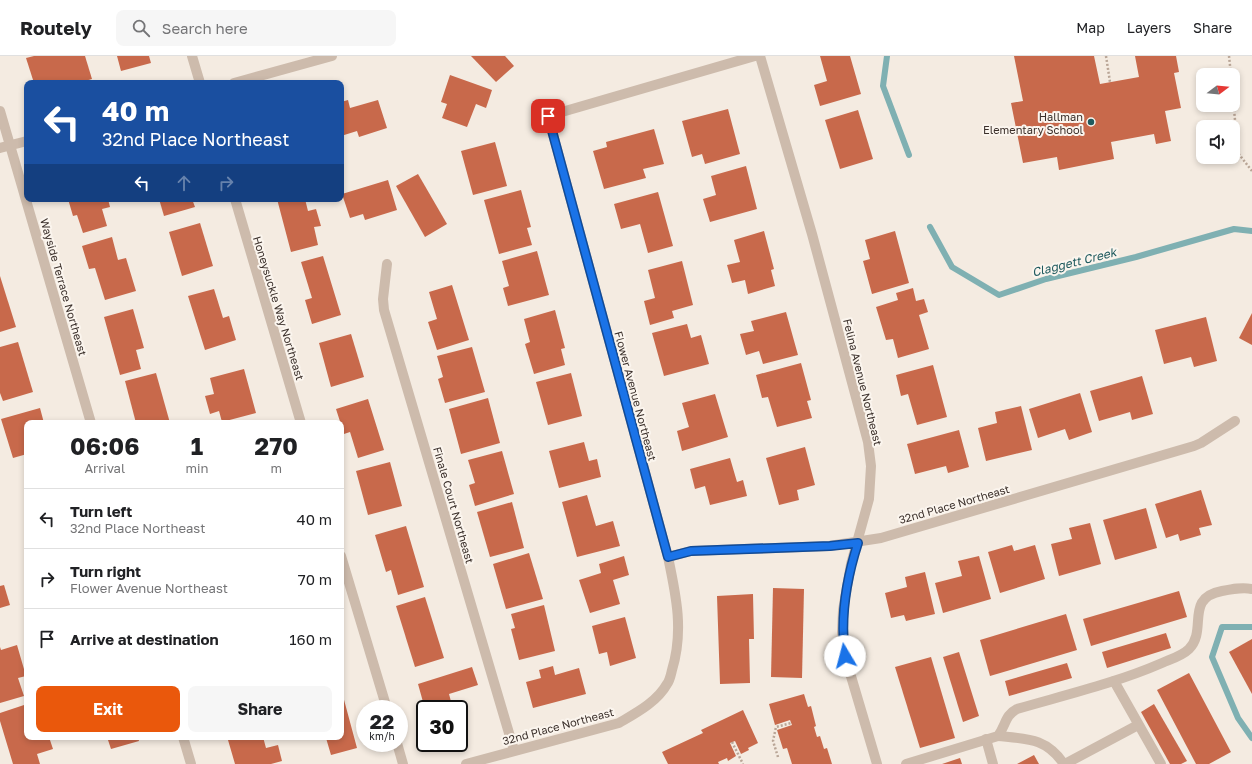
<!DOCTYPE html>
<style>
body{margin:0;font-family:"Golos Text",sans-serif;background:#f6f6f6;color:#202124;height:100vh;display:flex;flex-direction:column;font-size:15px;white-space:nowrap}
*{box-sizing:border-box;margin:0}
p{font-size:13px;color:#757577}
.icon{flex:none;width:22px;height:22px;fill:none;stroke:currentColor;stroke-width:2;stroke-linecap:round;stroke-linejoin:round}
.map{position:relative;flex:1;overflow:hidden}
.panel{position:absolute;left:24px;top:364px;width:320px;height:320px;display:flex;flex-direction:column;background:#fff;border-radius:8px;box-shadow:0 2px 6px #0003}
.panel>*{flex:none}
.hud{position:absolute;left:24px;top:24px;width:320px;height:122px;border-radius:8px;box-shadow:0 2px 6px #0003;background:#1a4fa0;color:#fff;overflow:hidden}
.needle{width:26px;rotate:74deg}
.buttons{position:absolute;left:1196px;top:12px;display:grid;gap:8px}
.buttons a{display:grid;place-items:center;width:44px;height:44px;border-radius:8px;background:#fff;box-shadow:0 2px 6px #0003;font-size:20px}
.speed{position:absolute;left:356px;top:644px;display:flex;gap:8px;font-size:20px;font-weight:700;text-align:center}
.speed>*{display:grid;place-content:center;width:52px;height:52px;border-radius:50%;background:#fff;box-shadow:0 2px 6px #0003;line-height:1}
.speed small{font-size:10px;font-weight:400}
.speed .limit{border:2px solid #111;border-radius:6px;background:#fff;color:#111}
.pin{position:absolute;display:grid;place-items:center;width:34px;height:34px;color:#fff;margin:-17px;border-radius:8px;box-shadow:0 2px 6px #0006}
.me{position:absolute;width:44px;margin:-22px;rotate:352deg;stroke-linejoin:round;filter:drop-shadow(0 0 3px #0008)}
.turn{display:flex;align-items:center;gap:14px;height:84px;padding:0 12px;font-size:18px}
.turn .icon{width:52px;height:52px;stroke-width:2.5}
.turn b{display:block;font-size:28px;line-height:34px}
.lanes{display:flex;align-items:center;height:38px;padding:0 12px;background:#0003;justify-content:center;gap:20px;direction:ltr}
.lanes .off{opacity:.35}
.eta{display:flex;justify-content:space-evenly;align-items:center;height:68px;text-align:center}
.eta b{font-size:24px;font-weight:700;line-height:28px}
.action{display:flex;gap:8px;margin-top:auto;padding:8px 12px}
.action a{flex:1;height:46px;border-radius:8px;background:#ea580c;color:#fff;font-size:16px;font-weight:700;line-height:46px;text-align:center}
.action a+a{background:#f6f6f6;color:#202124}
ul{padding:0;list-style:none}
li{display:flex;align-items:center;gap:12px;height:60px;padding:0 12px;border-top:1px solid #e0e0e0}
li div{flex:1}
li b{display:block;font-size:15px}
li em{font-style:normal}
header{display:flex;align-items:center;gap:24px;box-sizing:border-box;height:56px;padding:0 20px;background:#fff;border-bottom:1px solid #e0e0e0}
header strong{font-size:19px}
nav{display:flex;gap:22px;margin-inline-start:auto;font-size:14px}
.search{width:280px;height:36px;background:#f6f6f6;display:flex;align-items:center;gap:10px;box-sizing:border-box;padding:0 14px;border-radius:8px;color:#757577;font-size:15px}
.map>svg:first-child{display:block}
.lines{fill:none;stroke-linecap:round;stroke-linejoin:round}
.stream{stroke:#7fb0b2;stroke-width:6}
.building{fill:#c8694b}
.path{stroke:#b9a596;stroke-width:2.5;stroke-dasharray:2 2;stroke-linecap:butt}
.minor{stroke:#cdbbac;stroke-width:10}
.route-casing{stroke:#114b97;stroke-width:10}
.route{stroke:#1a73e8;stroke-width:7}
.poi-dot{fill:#1f5a5e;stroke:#fbf5ee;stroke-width:1.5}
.labels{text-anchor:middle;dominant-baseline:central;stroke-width:4;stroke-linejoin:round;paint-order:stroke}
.poi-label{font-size:11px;fill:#3b302b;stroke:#fbf5ee;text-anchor:end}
.street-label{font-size:11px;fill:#3b302b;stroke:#fbf5ee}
.water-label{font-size:12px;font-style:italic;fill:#1f5a5e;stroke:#fbf5ee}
</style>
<header>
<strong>Routely</strong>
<div class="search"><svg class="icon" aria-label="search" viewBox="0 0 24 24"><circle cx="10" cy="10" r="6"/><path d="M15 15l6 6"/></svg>Search here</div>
<nav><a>Map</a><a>Layers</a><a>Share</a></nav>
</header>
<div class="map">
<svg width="1252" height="708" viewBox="0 0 1252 708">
<rect width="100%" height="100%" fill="#f4ebe1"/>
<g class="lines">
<!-- stream -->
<g class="stream">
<polyline points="887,0 883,30 909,99"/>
<polyline points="930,171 952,211 999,239 1046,223 1136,201 1234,173 1252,175"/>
<polyline points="1252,571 1222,571 1212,601 1238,662 1252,682"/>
</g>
</g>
<!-- building -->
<g class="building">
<polygon points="34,0 85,0 92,23 78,27 34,27 26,2"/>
<polygon points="117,0 149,0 151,7 121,15"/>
<polygon points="471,0 505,0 514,10 496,26"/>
<polygon points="820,0 850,0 861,38 820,50 814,29 827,25"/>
<polygon points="1014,0 1094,0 1100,28 1139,21 1135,0 1176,0 1179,16 1174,17 1181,52 1165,55 1171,85 1156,88 1154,78 1111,86 1114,103 1059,114 1057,101 1023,107 1011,47 1023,45"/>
<polygon points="450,19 492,34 486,52 476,48 467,71 442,62 447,48 441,46"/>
<polygon points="348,44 350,52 378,44 387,72 359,81 357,75 341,80 341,46"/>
<polygon points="728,53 740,98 705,108 702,98 692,101 682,65"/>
<polygon points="858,54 873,103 840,113 825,64"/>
<polygon points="654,73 664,108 643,113 646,122 604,133 593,95 607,91 606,86"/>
<polygon points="495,86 507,130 473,139 461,95"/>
<polygon points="746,110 757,153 710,166 703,143 716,139 711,120"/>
<polygon points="418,118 447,168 425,181 396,130"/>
<polygon points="388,124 397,154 365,164 363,158 350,162 342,138"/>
<polygon points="521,134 531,171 527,172 532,189 499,198 484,144"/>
<polygon points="658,136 673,190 648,197 640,168 621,173 614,148"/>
<polygon points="68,143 108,143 110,151 102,153 107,170 83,177 77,159 73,160"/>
<polygon points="159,143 192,143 195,151 164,160"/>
<polygon points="277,143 305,143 308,155 316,153 321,170 314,171 318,189 291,196"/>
<polygon points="200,167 213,210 182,220 169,176"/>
<polygon points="764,175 774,213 771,214 775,230 748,238 745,224 732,227 727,209 740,206 734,184"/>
<polygon points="895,175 909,227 872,238 863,205 870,203 865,184"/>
<polygon points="112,181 118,204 126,202 136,235 105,244 95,212 89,213 82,190"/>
<polygon points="537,195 549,239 508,250 503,232 509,230 502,205"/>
<polygon points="323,200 341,259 312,268 305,244 312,242 301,206"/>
<polygon points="682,205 693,249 672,255 674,262 650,269 644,245 655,242 648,214"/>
<polygon points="0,220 16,271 0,276"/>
<polygon points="452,229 469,284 437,294 428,266 437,263 429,236"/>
<polygon points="913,232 916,245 924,243 928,256 919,259 929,293 898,302 893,283 886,284 876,251 898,244 896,237"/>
<polygon points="214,233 223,262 229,260 236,284 205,294 188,240"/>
<polygon points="133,253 144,292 136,294 141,313 120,319 104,261"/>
<polygon points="555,254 565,292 561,293 565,309 534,318 525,288 530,286 524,263"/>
<polygon points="786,256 798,299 763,308 759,295 746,299 740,278 754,275 751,265"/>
<polygon points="1252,257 1252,289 1239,282"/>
<polygon points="1206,261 1217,305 1194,311 1191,301 1164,308 1155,274"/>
<polygon points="687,268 691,282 701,279 709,308 664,320 652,277"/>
<polygon points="351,278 364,321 331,331 319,287"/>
<polygon points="18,286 33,336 3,345 0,337 0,291"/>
<polygon points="472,291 485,336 445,347 438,323 443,321 437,300"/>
<polygon points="801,307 811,344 807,345 812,362 777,371 768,341 762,342 756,319"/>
<polygon points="933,309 947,361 917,369 908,338 901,340 896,319"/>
<polygon points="244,313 256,357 222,366 219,355 210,358 205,340 214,338 210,322"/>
<polygon points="156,317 170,367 136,367 125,325"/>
<polygon points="571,317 582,360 548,369 536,326"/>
<polygon points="1142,320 1153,358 1132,364 1130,356 1099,365 1090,335"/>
<polygon points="1080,337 1092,376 1069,384 1065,373 1038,382 1029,353"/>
<polygon points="715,338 728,381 682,395 677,375 689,371 682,347"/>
<polygon points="488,342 500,387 461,398 449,353"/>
<polygon points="368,343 384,394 358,402 350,376 344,378 336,353"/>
<polygon points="1021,350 1032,394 986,405 978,372 997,367 995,356"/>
<polygon points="40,352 44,367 27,367 27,398 13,402 1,363"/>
<polygon points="959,374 969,411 948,417 946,410 915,418 907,388"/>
<polygon points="584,386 589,405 597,403 601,421 559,432 549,395"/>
<polygon points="805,391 815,429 797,434 799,444 779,449 766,402"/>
<polygon points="502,395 514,438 475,450 469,429 475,427 468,404"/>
<polygon points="730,402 737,426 743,424 747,440 710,449 705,430 695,433 690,413"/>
<polygon points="390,406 402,450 368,459 356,415"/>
<polygon points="1201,434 1212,469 1199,472 1201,479 1180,485 1178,478 1166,482 1155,448"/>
<polygon points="587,439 596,470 613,465 620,490 577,501 562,446"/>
<polygon points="512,446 524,492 490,501 477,456"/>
<polygon points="1146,452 1157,492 1115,504 1103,464"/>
<polygon points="1090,467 1101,508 1059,520 1051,488 1072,483 1069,472"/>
<polygon points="406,470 424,531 398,539 391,514 386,516 375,479"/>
<polygon points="1012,489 1014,495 1035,489 1045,523 1000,537 988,496"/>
<polygon points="529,497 543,543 506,553 493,508"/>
<polygon points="624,500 629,519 613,524 620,548 590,557 579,524 601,517 599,508"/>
<polygon points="979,500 991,543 943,557 935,527 962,520 958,505"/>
<polygon points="925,516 935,558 906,565 904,559 891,562 885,537 907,531 905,521"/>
<polygon points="4,529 10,549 0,552 0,530"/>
<polygon points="773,532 804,533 802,622 771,621"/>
<polygon points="1179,535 1187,561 1091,590 1083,563"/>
<polygon points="753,538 754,583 749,583 750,627 720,628 717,540"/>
<polygon points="425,541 444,602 415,611 396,550"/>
<polygon points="544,549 555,595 519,604 511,573 515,572 511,558"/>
<polygon points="1066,558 1077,594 990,620 980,584"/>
<polygon points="625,561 636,602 610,610 607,596 599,598 592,570"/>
<polygon points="1166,577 1171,592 1107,612 1102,596"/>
<polygon points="1252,583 1252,638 1229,596"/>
<polygon points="17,589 26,620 18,622 24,640 0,647 0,591 1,594"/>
<polygon points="959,596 979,660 963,666 943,601"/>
<polygon points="931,601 955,682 920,692 895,611"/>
<polygon points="1067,607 1072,622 1009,640 1005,625"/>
<polygon points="553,610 555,619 579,612 586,638 533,652 526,626 541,622 539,614"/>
<polygon points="472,611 478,629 449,638 453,653 425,653 418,628"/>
<polygon points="1189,617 1231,696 1209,708 1196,708 1157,634"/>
<polygon points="804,638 808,651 811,650 816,670 814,671 817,681 820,680 824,693 827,692 832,708 792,708 787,692 783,693 777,674 792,669 790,664 775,669 769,648"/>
<polygon points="343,640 357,692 331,699 326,682 320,684 319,681 341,681 341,641"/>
<polygon points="1154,648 1187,705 1181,708 1170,708 1141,656"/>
<polygon points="24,649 27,658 27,681 49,681 53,693 37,698 40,708 13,708 0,665 0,657"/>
<polygon points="743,654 758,687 748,692 749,694 741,698 735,685 730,687 736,700 728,705 727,702 718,706 719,708 668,708 662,696 703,677 701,674"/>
<polygon points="107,681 138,681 139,685 111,693"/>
<polygon points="242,681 263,681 266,692 278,689 282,705 271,708 235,708 228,684"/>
<polygon points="1034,699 1039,708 1017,708"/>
<polygon points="960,702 962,708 942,708"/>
</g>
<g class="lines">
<!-- path -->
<g class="path">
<polyline points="1106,0 1110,26"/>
<polyline points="1229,0 1231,19"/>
<polyline points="1233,42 1238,97 1252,115"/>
<polyline points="732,686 743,708"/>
<polyline points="778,701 773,685 776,671 791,667"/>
</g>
<!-- minor -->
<g class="minor">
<polyline points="192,0 200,27"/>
<polyline points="760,0 812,178 868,386 871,410 869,443 851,508 843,554 842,576 845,600 877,708"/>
<polyline points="234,27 332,0"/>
<polyline points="0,55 91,367"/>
<polyline points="0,92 27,85"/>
<polyline points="235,143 301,367"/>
<polyline points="387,208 383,243 384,254 514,694"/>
<polyline points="341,500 387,653"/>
<polyline points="668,501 691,495 829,490 881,482 1194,390 1201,387 1235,365"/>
<polyline points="1114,625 1161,708"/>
<path d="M998,680C1028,683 1046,682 1064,708"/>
<polyline points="183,681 191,708"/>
<polyline points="986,683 993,708"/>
<polyline points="397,687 403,708"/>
<path d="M466,708L619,667C636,657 657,646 667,628C670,624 671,618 672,614C684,575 676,539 668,501L548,60L755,0"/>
<path d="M906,708L998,680C1006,669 1005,659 1017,653C1065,639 1116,627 1162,607C1171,603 1182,600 1189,593C1208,574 1184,542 1222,535C1232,533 1242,531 1252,533"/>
<polyline points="1065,708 1138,669"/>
</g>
</g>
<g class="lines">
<defs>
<path id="route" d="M548,60L668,501L691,495L830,490L858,487C846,524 840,562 845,600"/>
</defs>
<!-- route casing -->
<use href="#route" class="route-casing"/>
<!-- route -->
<use href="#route" class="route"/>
</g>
<!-- markers -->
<circle class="poi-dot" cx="1091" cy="66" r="4"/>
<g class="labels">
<!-- poi labels -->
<g class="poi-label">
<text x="1083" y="60">Hallman<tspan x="1083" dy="13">Elementary School</tspan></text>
</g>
<!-- street labels -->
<g class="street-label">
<text transform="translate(64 231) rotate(74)">Wayside Terrace Northeast</text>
<text transform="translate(279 252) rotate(73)">Honeysuckle Way Northeast</text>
<text transform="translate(863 326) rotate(76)">Felina Avenue Northeast</text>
<text transform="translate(636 340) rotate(75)">Flower Avenue Northeast</text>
<text transform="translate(954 448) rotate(-16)">32nd Place Northeast</text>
<text transform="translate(454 449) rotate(74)">Finale Court Northeast</text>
<text transform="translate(558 670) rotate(-15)">32nd Place Northeast</text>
</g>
<!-- water labels -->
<g class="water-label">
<text transform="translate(1074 206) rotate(-14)">Claggett Creek</text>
</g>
</g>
</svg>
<div class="buttons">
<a><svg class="needle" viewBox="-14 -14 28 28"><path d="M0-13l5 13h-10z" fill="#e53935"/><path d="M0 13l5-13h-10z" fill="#757577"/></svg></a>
<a><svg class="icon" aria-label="sound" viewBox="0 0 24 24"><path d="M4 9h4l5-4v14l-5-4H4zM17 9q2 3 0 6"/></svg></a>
</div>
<div class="speed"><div>22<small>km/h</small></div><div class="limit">30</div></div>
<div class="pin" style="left:548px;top:60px;background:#d93025"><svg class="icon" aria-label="arrive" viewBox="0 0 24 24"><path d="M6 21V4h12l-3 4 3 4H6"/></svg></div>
<svg class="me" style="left:845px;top:600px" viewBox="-20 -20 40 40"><circle r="19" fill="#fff"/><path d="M0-13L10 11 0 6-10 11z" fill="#1a73e8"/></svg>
<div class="hud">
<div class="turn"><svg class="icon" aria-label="left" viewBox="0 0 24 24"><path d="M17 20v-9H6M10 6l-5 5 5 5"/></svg><div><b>40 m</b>32nd Place Northeast</div></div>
<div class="lanes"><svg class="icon" aria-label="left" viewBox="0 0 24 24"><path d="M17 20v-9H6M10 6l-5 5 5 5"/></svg><svg class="icon off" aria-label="ahead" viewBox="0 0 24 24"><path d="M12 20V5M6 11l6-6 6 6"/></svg><svg class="icon off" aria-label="right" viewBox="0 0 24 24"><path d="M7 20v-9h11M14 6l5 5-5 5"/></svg></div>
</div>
<section class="panel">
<div class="eta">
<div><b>06:06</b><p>Arrival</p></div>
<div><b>1</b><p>min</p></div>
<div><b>270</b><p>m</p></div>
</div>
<ul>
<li><svg class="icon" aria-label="left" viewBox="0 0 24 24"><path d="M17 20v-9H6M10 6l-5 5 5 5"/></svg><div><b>Turn left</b><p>32nd Place Northeast</p></div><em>40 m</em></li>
<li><svg class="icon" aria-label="right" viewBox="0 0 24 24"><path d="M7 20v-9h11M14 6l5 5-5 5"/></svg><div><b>Turn right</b><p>Flower Avenue Northeast</p></div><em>70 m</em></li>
<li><svg class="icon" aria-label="arrive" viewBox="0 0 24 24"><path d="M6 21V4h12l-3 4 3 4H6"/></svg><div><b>Arrive at destination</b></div><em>160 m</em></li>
</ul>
<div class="action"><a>Exit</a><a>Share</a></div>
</section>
</div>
